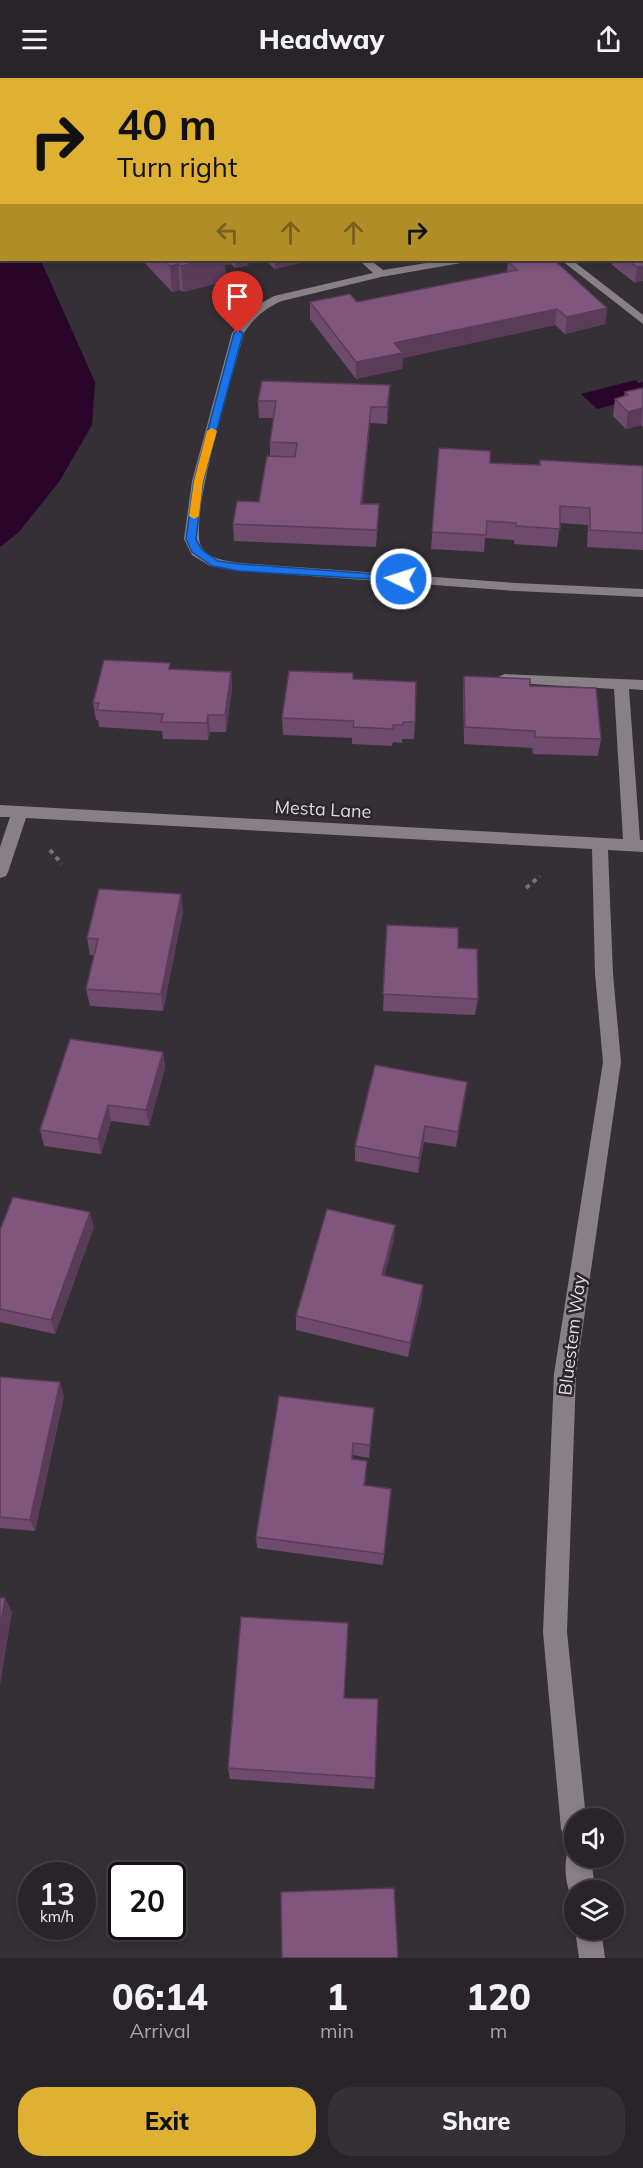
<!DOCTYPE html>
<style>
body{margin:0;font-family:Mulish,sans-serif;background:#343034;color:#f1f3f6;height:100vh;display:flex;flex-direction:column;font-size:22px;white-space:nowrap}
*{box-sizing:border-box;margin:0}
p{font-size:20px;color:#a5a4a8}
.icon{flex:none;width:33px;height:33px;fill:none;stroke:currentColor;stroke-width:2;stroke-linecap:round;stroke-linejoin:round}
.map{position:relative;height:1880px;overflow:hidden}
.details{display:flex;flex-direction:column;background:#282428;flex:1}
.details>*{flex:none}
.top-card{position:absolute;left:0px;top:0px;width:644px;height:183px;box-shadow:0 3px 9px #0003,0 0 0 2px #444145;background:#deb133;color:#111;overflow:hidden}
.controls{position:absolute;left:564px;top:1730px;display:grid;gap:12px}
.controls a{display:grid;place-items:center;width:60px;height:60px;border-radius:50%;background:#282428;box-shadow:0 3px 9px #0003,0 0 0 2px #444145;font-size:30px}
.speed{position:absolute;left:18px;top:1784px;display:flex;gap:12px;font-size:30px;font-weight:700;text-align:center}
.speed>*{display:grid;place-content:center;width:78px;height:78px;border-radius:50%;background:#282428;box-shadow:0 3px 9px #0003,0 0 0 2px #444145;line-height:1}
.speed small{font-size:15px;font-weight:400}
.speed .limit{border:3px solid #111;border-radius:9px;background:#fff;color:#111}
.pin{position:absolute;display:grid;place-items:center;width:51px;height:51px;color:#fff;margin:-62px -26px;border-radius:50% 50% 50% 0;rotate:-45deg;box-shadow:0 0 6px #0007}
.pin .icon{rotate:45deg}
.me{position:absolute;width:66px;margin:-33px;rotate:274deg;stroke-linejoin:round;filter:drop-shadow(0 0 4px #0008)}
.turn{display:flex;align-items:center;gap:21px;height:126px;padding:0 18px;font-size:27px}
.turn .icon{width:78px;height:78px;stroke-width:2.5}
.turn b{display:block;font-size:42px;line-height:51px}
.lanes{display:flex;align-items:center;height:57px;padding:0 18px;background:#0003;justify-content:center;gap:30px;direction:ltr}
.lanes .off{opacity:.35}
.eta{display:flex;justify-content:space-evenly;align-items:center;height:102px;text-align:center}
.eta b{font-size:36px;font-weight:800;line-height:42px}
.primary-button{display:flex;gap:12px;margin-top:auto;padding:12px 18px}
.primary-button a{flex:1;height:69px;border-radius:24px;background:#deb133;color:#111;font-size:24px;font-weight:800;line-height:69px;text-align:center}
.primary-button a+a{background:#343034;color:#f1f3f6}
header{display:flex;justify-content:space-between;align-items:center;height:78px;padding:0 18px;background:#282428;font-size:27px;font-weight:800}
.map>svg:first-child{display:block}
.water{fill:#2a052b}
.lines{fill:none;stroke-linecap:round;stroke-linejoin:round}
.path{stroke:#767176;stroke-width:4;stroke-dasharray:4.5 4.5;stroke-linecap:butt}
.minor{fill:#878087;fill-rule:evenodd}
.wall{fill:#6e4a6d}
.shaded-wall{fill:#5a3c59}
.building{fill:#80567f;stroke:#5a3c59;stroke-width:1.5}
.route{fill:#1a73e8;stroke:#114b97;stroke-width:1.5}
.slow{fill:#f59e0b}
.labels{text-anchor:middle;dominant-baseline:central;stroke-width:5;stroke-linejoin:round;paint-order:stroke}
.street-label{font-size:18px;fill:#dedade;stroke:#2b262b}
</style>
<header><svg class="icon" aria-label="menu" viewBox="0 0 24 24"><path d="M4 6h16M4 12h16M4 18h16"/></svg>Headway<svg class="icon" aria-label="share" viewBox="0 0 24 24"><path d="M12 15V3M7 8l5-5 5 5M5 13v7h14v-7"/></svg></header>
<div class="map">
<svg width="643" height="1880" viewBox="0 0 643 1880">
<rect width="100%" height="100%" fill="#353035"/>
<!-- water -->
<g class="water">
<polygon points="0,179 2,182 22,182 42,185 95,304 92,347 59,404 19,454 0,469"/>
<polygon points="635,302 639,305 643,304 643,319 597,331 581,316"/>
</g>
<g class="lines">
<!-- path -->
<g class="path">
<polyline points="50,772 62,786"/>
<polyline points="526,810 540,798"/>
</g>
<!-- minor -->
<g class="minor">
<polygon points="545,0 555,0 556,2 546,2"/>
<rect x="642" y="50" width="1" height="7"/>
<rect x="0" y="80" width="2" height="6"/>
<rect x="642" y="128" width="1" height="6"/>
<path d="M359,182H370L383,192L445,182H466L461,185L381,199L282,223C265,230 254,240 244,255C235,289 186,446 202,470C209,481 227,483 239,485L516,505L643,511V519L516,513L239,493L210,488L192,477L184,461L192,403L232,255L251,231L274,218L373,195Z"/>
<polygon points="561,182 572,182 643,237 643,246"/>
<polygon points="505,596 643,602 643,612 629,611 640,762 643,762 643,774 608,772 613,896 621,984 576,1296 567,1554 586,1740 574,1740 574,1764 565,1760 561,1751 543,1554 554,1296 603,984 595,896 592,771 26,740 8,794 6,798 0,800 0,769 10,739 0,739 0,727 623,761 614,611 500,604 498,601 500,598"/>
<path d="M574,1768V1779H591L595,1812H574V1822C565,1810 563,1784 569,1770Z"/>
<polygon points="575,1851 601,1851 605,1880 579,1880"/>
</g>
</g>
<!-- wall -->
<g class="wall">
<polygon points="0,0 2,2 2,60 0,60"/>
<polygon points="331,0 406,0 404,2 331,2"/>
<polygon points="142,182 249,182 249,187 235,190 231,186 225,187 226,203 183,214 180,212 172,214"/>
<polygon points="267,182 312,182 275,191 267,184"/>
<polygon points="613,182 642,182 635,205 612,187"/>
<polygon points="508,183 607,230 605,246 565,256 555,247 403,280 402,291 356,301 310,241 310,224 357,224 507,194"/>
<polygon points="643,310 643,349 641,347 626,351 613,338 615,321 624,319 625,314"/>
<polygon points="258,323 389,324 387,346 370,345 362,426 378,443 376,469 234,463 233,446 259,424 270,378 270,364 274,340 259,340"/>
<polygon points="439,370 490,385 539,387 643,388 643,472 587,469 588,447 560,445 557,469 514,466 514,462 485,460 484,474 431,471"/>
<polygon points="170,591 231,594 232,611 226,654 210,654 208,662 163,661 162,653 99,649 98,642 96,642 93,625"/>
<polygon points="464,598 530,608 601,661 598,678 533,676 532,670 464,666 463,615"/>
<polygon points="353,601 415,644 414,661 402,661 402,665 393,664 392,668 352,666 352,660 283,657 282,640"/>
<polygon points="183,833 163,933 90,928 86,911 94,877 90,877 87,860"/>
<polygon points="387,847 458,870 478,921 475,937 383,933"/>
<polygon points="163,974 165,990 149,1048 111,1043 101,1076 44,1068 40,1052"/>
<polygon points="467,1004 465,1020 456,1069 424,1064 418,1095 355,1083 355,1068"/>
<polygon points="395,1147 394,1161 384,1198 422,1221 408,1279 296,1252 296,1238"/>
<polygon points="94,1149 55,1256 0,1244 0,1152"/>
<polygon points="0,1299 64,1318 35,1453 0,1450"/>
<polygon points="374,1330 369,1380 353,1377 352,1381 366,1395 365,1407 391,1411 383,1487 257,1470 256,1459"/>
<polygon points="344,1620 375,1700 374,1711 230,1701 228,1690"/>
</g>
<!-- shaded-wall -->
<g class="shaded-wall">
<polygon points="387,0 406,0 404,2 387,2"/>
<polygon points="204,182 230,182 231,186 225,187 226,203 183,214 181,188"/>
<polygon points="235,182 249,182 249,187 235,190"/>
<polygon points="275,182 312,182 275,191"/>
<polygon points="178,186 180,212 172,214 170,188"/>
<polygon points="643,188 643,203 635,205 637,189"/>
<polygon points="607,230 605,246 565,256 567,239"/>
<polygon points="557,231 555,247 403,280 402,291 356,301 356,284 394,265"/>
<polygon points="390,307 389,324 387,346 387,329"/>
<polygon points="371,329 370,345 361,443 361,426"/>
<polygon points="643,330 641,347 626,351 628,334"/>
<polygon points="231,594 232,611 226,654 225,637"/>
<polygon points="208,637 210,654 208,662 207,645"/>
<polygon points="181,816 183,833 163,933 161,916"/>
<polygon points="163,974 165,990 149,1048 146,1032"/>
<polygon points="467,1004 465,1020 456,1069 458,1054"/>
<polygon points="108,1027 111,1043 101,1076 98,1061"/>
<polygon points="425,1048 424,1064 418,1095 419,1080"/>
<polygon points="90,1134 94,1149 55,1256 51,1242"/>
<polygon points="395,1147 394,1161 381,1212 382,1197"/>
<polygon points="423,1207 422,1221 408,1279 410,1265"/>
<polygon points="60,1304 64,1318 35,1453 30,1442"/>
<polygon points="5,1520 12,1534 0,1608 0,1549"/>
</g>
<!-- building -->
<g class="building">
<polygon points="0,0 208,0 208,1 210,1 2,2 2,35 0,35"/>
<polygon points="419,0 493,0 496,2 421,2"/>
<polygon points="642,164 643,164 643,188 637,189 627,182 642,182"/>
<polygon points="164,182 207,182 181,188 178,186 170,188"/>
<polygon points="515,182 554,182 607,230 567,239 557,231 394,265 403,275 356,284 310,224 350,216 357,224 517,192 508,183"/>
<polygon points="262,303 390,307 387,329 371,329 361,426 379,426 377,452 233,446 237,423 259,424 267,378 295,379 297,365 270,364 276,323 258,323"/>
<polygon points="643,310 643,330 628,334 615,321 628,317 625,314"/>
<polygon points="439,370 490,373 490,385 540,387 540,382 643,388 643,455 590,452 590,430 560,428 560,451 516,448 516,445 487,443 486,457 432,454"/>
<polygon points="104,582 170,585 169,591 231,594 225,637 208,637 207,645 161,644 163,636 97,632 99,625 93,625"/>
<polygon points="289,593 353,595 353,601 416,604 415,644 403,644 403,647 393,647 393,651 353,649 354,643 282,640"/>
<polygon points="464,598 530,601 530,608 596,610 601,661 535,659 535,653 465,649"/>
<polygon points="99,811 181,816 161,916 86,911 98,861 87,860"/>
<polygon points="387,847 458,850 458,870 477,871 478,921 383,916"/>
<polygon points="70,961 163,974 146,1032 108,1027 98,1061 40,1052"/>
<polygon points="375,987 467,1004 458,1054 425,1048 419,1080 355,1068"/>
<polygon points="13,1119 90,1134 51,1242 0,1231 0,1152"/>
<polygon points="327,1131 395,1147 382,1197 423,1207 410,1265 296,1238"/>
<polygon points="0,1299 60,1304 30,1442 0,1439"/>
<polygon points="279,1318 374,1330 370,1367 353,1365 352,1381 367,1383 364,1407 391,1411 384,1476 256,1459"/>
<polygon points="0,1520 5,1520 0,1549"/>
<polygon points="241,1539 348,1545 344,1620 378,1621 375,1700 228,1690"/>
<polygon points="394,1810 398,1880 282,1880 281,1814"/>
</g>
<!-- route -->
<polygon class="route" points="238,252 243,255 203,403 196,461 202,472 218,483 239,486 401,498 405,499 405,503 239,493 212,488 192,474 186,461 194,403 234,255"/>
<!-- slow -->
<polygon class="slow" points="212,350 217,353 203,403 199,438 194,441 189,438 194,403 207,353"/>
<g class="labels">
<!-- street labels -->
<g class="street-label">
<text transform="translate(323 731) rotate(3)">Mesta Lane</text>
<text transform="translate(572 1257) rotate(-83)">Bluestem Way</text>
</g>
</g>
</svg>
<div class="controls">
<a><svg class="icon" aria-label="sound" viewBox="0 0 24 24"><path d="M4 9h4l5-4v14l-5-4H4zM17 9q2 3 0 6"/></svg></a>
<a><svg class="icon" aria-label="layers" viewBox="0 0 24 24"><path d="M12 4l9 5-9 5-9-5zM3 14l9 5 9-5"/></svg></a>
</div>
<div class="speed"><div>13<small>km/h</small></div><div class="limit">20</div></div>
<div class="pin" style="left:238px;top:255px;background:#d93025"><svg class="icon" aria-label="arrive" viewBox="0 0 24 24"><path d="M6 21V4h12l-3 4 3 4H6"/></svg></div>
<svg class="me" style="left:401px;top:501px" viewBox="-20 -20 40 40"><circle r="17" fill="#1a73e8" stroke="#fff" stroke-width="3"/><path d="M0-11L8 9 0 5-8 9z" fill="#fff"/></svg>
<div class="top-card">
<div class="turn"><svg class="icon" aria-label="right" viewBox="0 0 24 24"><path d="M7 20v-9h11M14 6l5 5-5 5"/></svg><div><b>40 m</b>Turn right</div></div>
<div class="lanes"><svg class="icon off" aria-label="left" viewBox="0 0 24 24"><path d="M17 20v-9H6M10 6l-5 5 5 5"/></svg><svg class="icon off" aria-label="ahead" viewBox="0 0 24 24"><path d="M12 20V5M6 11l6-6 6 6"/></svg><svg class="icon off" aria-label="ahead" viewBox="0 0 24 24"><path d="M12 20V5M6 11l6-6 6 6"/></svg><svg class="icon" aria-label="right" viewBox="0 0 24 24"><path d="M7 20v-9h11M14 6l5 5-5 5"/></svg></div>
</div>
</div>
<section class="details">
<div class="eta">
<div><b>06:14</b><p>Arrival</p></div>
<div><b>1</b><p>min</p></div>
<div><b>120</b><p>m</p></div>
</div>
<div class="primary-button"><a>Exit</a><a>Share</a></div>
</section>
